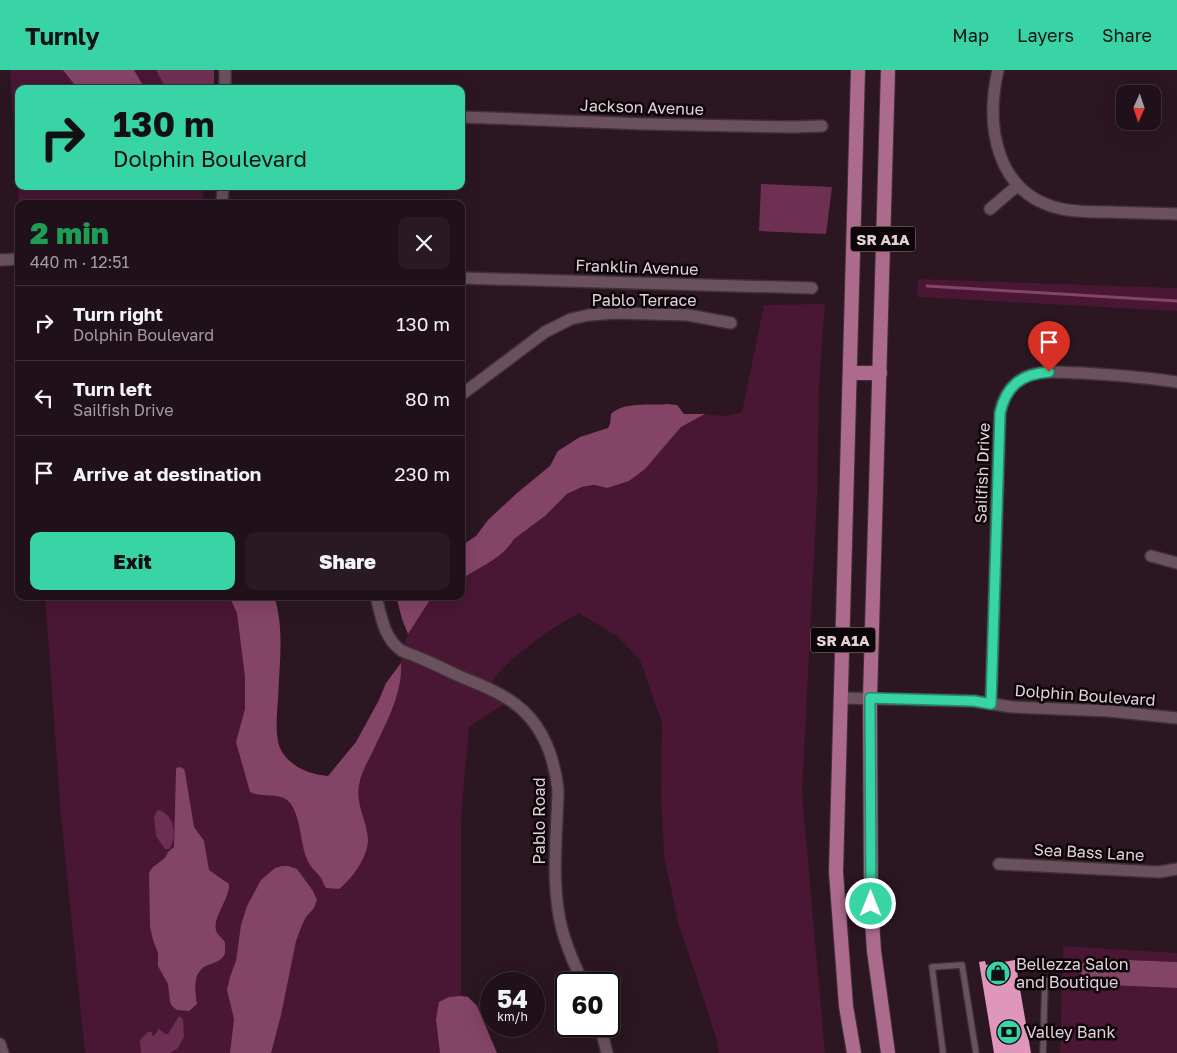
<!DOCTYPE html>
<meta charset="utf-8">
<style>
body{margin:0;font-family:"Golos Text",sans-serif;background:#281922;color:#f1f3f6;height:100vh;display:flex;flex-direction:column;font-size:19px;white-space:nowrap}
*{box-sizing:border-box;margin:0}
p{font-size:16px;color:#a29da2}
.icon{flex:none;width:28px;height:28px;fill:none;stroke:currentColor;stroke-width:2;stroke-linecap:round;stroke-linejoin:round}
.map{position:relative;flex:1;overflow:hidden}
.side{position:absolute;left:15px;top:130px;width:450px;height:400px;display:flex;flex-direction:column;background:#201019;border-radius:10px;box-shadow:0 5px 20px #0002,0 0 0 1px #3d3038}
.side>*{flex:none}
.hud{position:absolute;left:15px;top:15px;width:450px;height:105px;border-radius:10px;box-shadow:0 5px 20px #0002,0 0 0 1px #3d3038;background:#38d4a6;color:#111;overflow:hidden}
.needle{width:32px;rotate:183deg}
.controls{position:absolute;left:1116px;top:15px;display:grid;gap:10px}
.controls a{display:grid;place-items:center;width:45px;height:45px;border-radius:10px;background:#201019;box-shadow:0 5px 20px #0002,0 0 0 1px #3d3038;font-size:25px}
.speed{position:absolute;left:480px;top:902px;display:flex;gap:10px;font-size:25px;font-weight:700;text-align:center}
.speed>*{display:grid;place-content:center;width:65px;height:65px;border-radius:50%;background:#201019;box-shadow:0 5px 20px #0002,0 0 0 1px #3d3038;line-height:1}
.speed small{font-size:12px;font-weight:400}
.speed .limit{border:2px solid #111;border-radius:8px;background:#fff;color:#111}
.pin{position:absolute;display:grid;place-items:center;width:42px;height:42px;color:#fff;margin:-51px -21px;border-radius:50% 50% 50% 0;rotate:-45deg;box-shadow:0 0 5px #0007}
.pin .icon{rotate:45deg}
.me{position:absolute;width:55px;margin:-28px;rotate:0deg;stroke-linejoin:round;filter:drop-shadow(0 0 4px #0008)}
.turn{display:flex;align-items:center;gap:18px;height:105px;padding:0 15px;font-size:22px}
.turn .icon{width:65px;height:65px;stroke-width:2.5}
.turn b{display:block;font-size:35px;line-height:42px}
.round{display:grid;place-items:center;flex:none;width:52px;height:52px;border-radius:10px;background:#281922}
.overview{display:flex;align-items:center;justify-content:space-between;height:85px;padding:0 15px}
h1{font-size:30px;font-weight:800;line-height:38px;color:#1e9e55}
.action{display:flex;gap:10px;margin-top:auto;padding:10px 15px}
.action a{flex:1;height:58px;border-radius:10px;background:#38d4a6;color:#111;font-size:20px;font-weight:800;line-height:58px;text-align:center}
.action a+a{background:#281922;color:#f1f3f6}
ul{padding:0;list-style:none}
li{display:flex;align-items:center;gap:15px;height:75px;padding:0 15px;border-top:1px solid #3d3038}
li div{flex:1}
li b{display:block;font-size:19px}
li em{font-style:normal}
header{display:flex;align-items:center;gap:30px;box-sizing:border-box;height:70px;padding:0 25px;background:#38d4a6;color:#111}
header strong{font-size:24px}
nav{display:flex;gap:28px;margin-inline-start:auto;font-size:18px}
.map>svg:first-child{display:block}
.green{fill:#491733}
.forest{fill:#6e3052}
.water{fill:#844466}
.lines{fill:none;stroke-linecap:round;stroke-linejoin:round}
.stream{stroke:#844466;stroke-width:3}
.building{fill:#de96ba}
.service-casing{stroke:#403138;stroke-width:8}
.minor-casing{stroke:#403138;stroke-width:14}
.primary-casing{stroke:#403138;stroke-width:16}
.service{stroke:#6b515e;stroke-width:5.5}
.minor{stroke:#6b515e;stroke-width:11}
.primary{stroke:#ac6a8d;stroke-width:14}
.route-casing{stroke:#248a6c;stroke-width:12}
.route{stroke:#38d4a6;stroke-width:9}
.labels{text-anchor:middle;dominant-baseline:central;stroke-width:5;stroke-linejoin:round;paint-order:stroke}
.shield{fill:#0e0509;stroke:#a2949b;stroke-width:1}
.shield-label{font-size:15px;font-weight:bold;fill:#e1d2d9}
.street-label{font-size:16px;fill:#e1d2d9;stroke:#0e0509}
.poi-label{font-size:16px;fill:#e1d2d9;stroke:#0e0509;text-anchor:start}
</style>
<header>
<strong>Turnly</strong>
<nav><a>Map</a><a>Layers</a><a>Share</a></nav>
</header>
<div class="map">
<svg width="1177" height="983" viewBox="0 0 1177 983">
<rect width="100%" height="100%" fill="#2b1621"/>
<!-- green -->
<g class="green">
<polygon points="10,0 156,0 166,19 19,19 19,116 203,116 203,134 19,134"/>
<polygon points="918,209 1177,218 1177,241 917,227"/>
<path d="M825,234L819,315L817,428L802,723L825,983H719L717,971L696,905L679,856L664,786L661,726L662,653L640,590L618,567L579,543C556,555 490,598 487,625L504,634L469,657L461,748V926L468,927L477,936L497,983H85L61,746L45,526H274C285,559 279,596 278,629C277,644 274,669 282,682C293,698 309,704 328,706L356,672L379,630L386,613L401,593L402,581L408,564L430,530L435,526H461V509C478,498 504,487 514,469C524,461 536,454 546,445C567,426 575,412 607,418L654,389L681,357L705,344L723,346L742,342L764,235Z"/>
<polygon points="1063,876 1177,883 1177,892 1104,889 1108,915 1177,918 1177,983 1060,983"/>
</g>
<!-- forest -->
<g class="forest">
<polygon points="156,0 214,0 214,19 166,19"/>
<polygon points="761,114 832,117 826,164 759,161"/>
<path d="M158,740C174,743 178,767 169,779H165L156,766L154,746Z"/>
<polygon points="179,946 183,949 184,967 178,978 170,983 141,983 140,970 148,962 152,962 152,965 154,966 159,959 165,964 168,964"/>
</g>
<!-- water -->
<g class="water">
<polygon points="63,0 134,0 145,19 78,19"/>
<path d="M667,334L677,335L684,344H705L681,357L645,399L629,411L607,418L594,415L582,417L567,424L545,446L514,469C504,487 478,498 461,509V476L476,466L488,450L517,423L550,396L558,381L580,367L608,358L610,354L611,344C624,331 650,336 667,334Z"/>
<path d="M229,526H274C285,559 279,596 278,629C277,644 274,669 282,682C293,698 309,704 328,706L356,672L379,630L386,613L401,593C403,624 385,655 372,683C367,693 361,703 359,715C355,735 368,752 368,771C367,788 352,809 339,819L326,818C323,814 323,811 321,808C316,801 310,797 307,789C300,774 301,741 287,730C276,722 260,728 250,722L236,672L245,639V607L237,543Z"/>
<polygon points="396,526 435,526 430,530 408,564 402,549"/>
<path d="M180,697L184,699L185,702L194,757L204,771L209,800L229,814C230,830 210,849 217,863C219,866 223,869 225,872V884C221,891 216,892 208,895C192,901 195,920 197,934L189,941L177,940L172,936L170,932L168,914L158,896V883L153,870L150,857L149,803L152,798L165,788L168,782L174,777L176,701V698Z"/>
<polygon points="282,796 288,796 297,799 313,821 317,830 314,838 306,847 302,855 296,871 281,945 271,983 230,983 234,949 227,920 230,907 236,891 241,855 247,836 261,810 275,798"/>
<polygon points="1104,889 1177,892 1177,918 1108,915 1082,905 1079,899 1083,893"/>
<polygon points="461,926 468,927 477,936 497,983 440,983 436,949 439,932 449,927"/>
</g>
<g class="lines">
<!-- stream -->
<polyline class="stream" points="927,216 1177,231"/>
</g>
<!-- building -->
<polygon class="building" points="1015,890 1031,983 994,983 979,892 985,891 986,895"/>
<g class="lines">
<defs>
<g id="service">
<polyline points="943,983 932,897 962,895 976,983"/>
<polyline points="1043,983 1045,910"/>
</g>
<g id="minor">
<path d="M998,0C985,57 996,125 1062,139C1077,142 1093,142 1108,142C1131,143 1154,143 1177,144"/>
<polyline points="225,19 225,0"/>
<polyline points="461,47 645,54 792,57 822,56"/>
<polyline points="222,134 223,116"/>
<polyline points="990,139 1018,115"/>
<polyline points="0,190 19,189"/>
<polyline points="461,208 812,218"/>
<polyline points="461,325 545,262 571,249 589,245 616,243 688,245 731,253"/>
<polyline points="1151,486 1177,493"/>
<path d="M376,526C381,546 384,569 402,581C422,588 440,597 459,606C476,613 493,619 508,629C540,649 554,684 558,720C557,767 550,817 563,863C568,881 576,897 583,914"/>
<polyline points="841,628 974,631 1012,637 1109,641 1177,648"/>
<path d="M991,634L1000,343C1003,327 1010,315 1025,307C1042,299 1063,303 1082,303C1114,305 1145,307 1177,312"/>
<polyline points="999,794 1159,802 1177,799"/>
<polyline points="600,956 607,983"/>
<polyline points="0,974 3,983"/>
</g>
<g id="primary">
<polyline points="850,303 880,303"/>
<polyline points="854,983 846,936 836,802 858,0"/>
<polyline points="888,983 874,881 871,835 870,628 888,0"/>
</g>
</defs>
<!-- service casing -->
<use href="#service" class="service-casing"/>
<!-- minor casing -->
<use href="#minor" class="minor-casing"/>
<!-- primary casing -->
<use href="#primary" class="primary-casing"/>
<!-- service -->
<use href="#service" class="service"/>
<!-- minor -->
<use href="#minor" class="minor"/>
<!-- primary -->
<use href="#primary" class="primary"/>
</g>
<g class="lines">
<defs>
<path id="route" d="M871,834L870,628L974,631L991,634L1000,343C1006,316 1021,304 1049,302"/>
</defs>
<!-- route casing -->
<use href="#route" class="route-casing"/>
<!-- route -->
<use href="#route" class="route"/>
</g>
<!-- icons -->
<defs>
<symbol id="shop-disc" viewBox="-11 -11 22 22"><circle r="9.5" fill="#38d4a6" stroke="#0e0509"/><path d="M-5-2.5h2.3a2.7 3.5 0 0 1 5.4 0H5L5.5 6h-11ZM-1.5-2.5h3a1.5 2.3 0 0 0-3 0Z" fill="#111"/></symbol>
<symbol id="bank-disc" viewBox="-11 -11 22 22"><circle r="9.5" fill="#38d4a6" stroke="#0e0509"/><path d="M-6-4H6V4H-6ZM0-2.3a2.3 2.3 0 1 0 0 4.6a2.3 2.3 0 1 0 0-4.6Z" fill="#111"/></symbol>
</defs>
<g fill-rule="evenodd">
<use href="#shop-disc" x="984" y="889" width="28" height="28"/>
<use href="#bank-disc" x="995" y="948" width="28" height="28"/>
</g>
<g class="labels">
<!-- shield labels -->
<g class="shield">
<rect x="850.5" y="156.5" width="65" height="25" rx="4"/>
<rect x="810.5" y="557.5" width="65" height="25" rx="4"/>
</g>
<g class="shield-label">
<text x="883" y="169">SR A1A</text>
<text x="843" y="570">SR A1A</text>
</g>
<!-- street labels -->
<g class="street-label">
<text transform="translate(642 37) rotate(2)">Jackson Avenue</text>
<text transform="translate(637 197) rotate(2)">Franklin Avenue</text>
<text x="644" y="230">Pablo Terrace</text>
<text transform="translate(982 403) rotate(-88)">Sailfish Drive</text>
<text transform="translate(1085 625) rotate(4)">Dolphin Boulevard</text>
<text transform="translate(539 751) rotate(-90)">Pablo Road</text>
<text transform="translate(1089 782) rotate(3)">Sea Bass Lane</text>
</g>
<!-- poi labels -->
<g class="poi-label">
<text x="1016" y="894">Bellezza Salon<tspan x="1016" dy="18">and Boutique</tspan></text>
<text x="1026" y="962">Valley Bank</text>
</g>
</g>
</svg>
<div class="controls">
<a><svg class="needle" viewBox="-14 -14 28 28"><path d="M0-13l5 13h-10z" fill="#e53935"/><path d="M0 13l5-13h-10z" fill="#a29da2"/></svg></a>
</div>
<div class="speed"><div>54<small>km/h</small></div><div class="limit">60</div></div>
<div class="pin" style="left:1049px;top:302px;background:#d93025"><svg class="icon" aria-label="arrive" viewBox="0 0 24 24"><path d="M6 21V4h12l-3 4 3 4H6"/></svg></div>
<svg class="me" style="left:871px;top:834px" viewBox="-20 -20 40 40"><circle r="17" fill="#38d4a6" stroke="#fff" stroke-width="3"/><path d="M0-11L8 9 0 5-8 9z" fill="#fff"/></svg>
<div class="hud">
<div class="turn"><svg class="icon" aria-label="right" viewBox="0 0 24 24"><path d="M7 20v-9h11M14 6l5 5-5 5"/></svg><div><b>130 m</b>Dolphin Boulevard</div></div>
</div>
<section class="side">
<div class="overview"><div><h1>2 min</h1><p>440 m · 12:51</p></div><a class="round"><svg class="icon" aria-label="close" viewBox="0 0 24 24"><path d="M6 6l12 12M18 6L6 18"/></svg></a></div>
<ul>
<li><svg class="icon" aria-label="right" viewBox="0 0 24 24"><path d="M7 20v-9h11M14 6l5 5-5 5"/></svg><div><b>Turn right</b><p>Dolphin Boulevard</p></div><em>130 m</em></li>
<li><svg class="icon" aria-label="left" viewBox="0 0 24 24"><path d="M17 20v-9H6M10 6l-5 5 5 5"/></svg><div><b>Turn left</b><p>Sailfish Drive</p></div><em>80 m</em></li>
<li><svg class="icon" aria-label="arrive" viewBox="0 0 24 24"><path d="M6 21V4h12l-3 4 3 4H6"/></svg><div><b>Arrive at destination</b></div><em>230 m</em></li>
</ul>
<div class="action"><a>Exit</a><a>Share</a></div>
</section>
</div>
